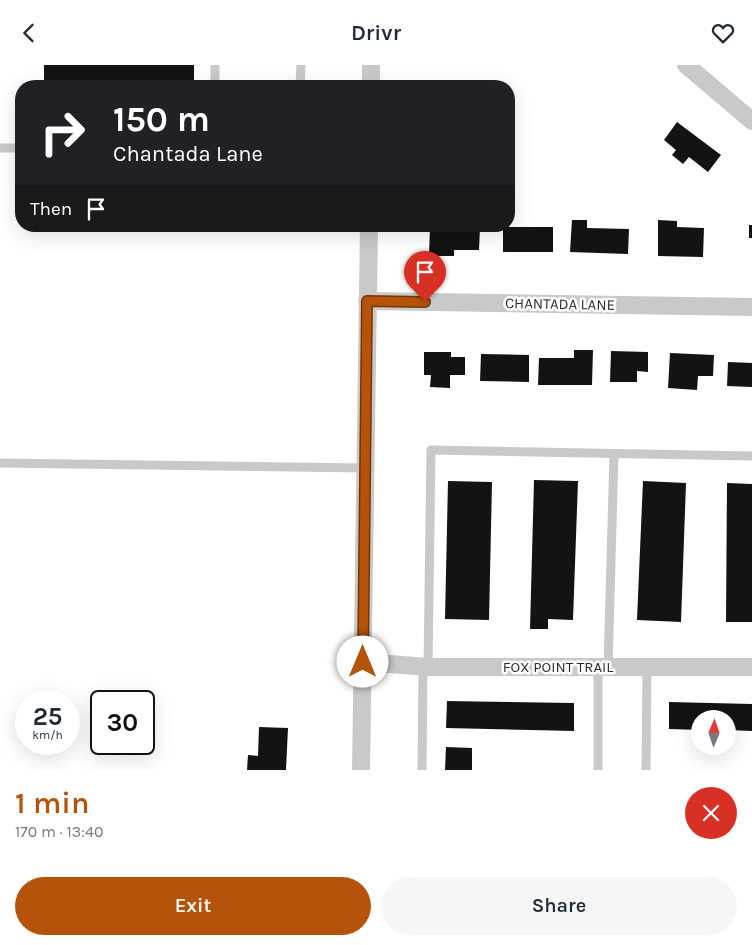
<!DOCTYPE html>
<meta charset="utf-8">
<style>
body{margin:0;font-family:Karla,sans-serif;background:#f6f6f7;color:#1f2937;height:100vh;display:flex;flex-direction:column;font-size:19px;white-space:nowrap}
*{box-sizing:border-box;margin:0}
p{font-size:16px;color:#747a83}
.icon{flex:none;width:28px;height:28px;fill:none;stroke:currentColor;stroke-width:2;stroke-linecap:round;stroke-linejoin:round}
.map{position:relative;height:705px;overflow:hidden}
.sheet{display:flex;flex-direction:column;background:#fff;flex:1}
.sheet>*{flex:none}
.hud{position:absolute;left:15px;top:15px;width:500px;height:152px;border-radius:20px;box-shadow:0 5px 20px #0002;background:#202124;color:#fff;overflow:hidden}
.needle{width:32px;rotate:2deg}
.tools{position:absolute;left:691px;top:645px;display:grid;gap:10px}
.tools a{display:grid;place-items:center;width:45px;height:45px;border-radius:50%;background:#fff;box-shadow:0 5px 20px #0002;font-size:25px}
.speed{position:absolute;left:15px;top:625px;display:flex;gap:10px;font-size:25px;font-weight:700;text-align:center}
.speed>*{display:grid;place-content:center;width:65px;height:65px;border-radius:50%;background:#fff;box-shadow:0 5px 20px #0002;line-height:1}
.speed small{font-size:12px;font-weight:400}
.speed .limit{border:2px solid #111;border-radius:8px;background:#fff;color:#111}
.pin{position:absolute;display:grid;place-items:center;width:42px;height:42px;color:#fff;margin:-51px -21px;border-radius:50% 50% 50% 0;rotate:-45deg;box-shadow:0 0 5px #0007}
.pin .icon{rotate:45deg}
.me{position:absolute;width:55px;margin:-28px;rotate:0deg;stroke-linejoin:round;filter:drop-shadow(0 0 4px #0008)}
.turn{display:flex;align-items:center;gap:18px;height:105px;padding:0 15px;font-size:22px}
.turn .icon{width:65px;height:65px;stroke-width:2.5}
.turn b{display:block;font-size:35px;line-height:42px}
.then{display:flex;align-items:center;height:48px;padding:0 15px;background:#0003;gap:10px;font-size:19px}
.round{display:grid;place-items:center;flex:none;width:52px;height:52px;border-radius:26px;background:#f6f6f7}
.headline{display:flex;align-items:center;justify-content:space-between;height:85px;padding:0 15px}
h1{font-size:30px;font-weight:600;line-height:38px;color:#b45309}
.button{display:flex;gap:10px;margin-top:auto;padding:10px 15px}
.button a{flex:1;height:58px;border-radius:30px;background:#b45309;color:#fff;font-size:20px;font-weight:600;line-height:58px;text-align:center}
.button a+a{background:#f6f6f7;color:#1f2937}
header{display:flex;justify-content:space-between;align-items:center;height:65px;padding:0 15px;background:#fff;font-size:22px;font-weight:600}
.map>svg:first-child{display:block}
.building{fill:#131313}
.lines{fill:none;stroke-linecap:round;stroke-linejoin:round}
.lane{stroke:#c9c9c9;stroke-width:9}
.street{stroke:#c9c9c9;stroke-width:18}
.route-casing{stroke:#753606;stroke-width:12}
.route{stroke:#b45309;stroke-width:9}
.labels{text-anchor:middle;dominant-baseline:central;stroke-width:5;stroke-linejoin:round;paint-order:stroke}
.street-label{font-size:15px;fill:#2c2c2c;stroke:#fff}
</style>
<header><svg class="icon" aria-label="back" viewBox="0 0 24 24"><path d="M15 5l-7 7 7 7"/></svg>Drivr<svg class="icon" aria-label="heart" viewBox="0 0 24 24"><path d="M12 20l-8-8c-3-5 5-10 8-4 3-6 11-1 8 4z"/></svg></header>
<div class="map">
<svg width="752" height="705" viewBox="0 0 752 705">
<rect width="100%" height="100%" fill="#fff"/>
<!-- building -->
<g class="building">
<polygon points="44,0 194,0 194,18 44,15"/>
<polygon points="677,57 721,90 708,107 689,92 683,99 672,90 676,85 664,75"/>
<polygon points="572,155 587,155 587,163 629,164 628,189 570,187"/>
<polygon points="658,155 677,156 677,162 704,163 703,192 658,191"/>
<rect x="749" y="160" width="3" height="13"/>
<polygon points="430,161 480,163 479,185 454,185 454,191 429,191"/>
<rect x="503" y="162" width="50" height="25"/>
<polygon points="574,285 593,285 592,320 538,320 539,293 574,293"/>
<polygon points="611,286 648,287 648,307 637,306 637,317 610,317"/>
<polygon points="424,287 451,287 451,292 465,292 465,310 450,310 450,323 430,322 431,310 424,310"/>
<polygon points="670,288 714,290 713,311 698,311 697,325 668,323"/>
<polygon points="481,289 529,290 529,317 480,316"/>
<polygon points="728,297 752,298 752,322 727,321"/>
<polygon points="534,415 578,416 573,555 548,554 548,564 530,564"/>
<polygon points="448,416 492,417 489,555 445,554"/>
<polygon points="643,416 686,418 681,557 637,555"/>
<polygon points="727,418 752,419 752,557 726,557"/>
<polygon points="447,636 574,638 574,666 446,663"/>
<polygon points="669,637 752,639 752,666 728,665 728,654 700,654 700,665 669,664"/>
<polygon points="259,662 288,663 286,705 247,705 248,690 258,691"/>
<polygon points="446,682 472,683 472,705 445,705"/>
</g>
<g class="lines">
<!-- lane -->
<g class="lane">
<polyline points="215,21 215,0"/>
<polyline points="300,21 301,0"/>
<polyline points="0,83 21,83"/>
<polyline points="0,398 365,403"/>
<polyline points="428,602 431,385 752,391"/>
<polyline points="608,602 614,389"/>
<polyline points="422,705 423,602"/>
<polyline points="598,705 598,602"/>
<polyline points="646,705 647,601"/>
</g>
<!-- street -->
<g class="street">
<polyline points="686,0 752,56"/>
<polyline points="371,21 371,0"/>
<polyline points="367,236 752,242"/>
<polyline points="363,597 428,602 752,602"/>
<polyline points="361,705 369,161"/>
</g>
</g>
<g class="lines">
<defs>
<polyline id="route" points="363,597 367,236 425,237"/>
</defs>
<!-- route casing -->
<use href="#route" class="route-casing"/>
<!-- route -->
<use href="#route" class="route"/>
</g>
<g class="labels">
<!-- street labels -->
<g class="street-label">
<text transform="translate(560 239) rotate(1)">CHANTADA LANE</text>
<text x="558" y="602">FOX POINT TRAIL</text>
</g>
</g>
</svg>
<div class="tools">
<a><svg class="needle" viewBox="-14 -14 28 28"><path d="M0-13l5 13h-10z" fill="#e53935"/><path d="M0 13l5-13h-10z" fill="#747a83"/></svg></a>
</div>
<div class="speed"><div>25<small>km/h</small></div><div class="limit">30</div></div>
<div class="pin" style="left:425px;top:237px;background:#d93025"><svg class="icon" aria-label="arrive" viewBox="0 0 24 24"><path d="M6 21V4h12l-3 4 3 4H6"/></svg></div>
<svg class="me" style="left:363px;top:597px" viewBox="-20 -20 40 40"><circle r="19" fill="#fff"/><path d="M0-13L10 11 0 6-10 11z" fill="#b45309"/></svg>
<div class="hud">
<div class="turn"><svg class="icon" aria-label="right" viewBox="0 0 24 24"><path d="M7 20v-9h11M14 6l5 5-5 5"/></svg><div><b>150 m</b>Chantada Lane</div></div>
<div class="then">Then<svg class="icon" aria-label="arrive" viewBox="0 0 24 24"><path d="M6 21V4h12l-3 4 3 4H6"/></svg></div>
</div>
</div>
<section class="sheet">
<div class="headline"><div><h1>1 min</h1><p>170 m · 13:40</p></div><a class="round" style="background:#d93025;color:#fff"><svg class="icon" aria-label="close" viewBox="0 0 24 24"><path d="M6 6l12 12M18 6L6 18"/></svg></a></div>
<div class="button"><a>Exit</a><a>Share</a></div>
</section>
